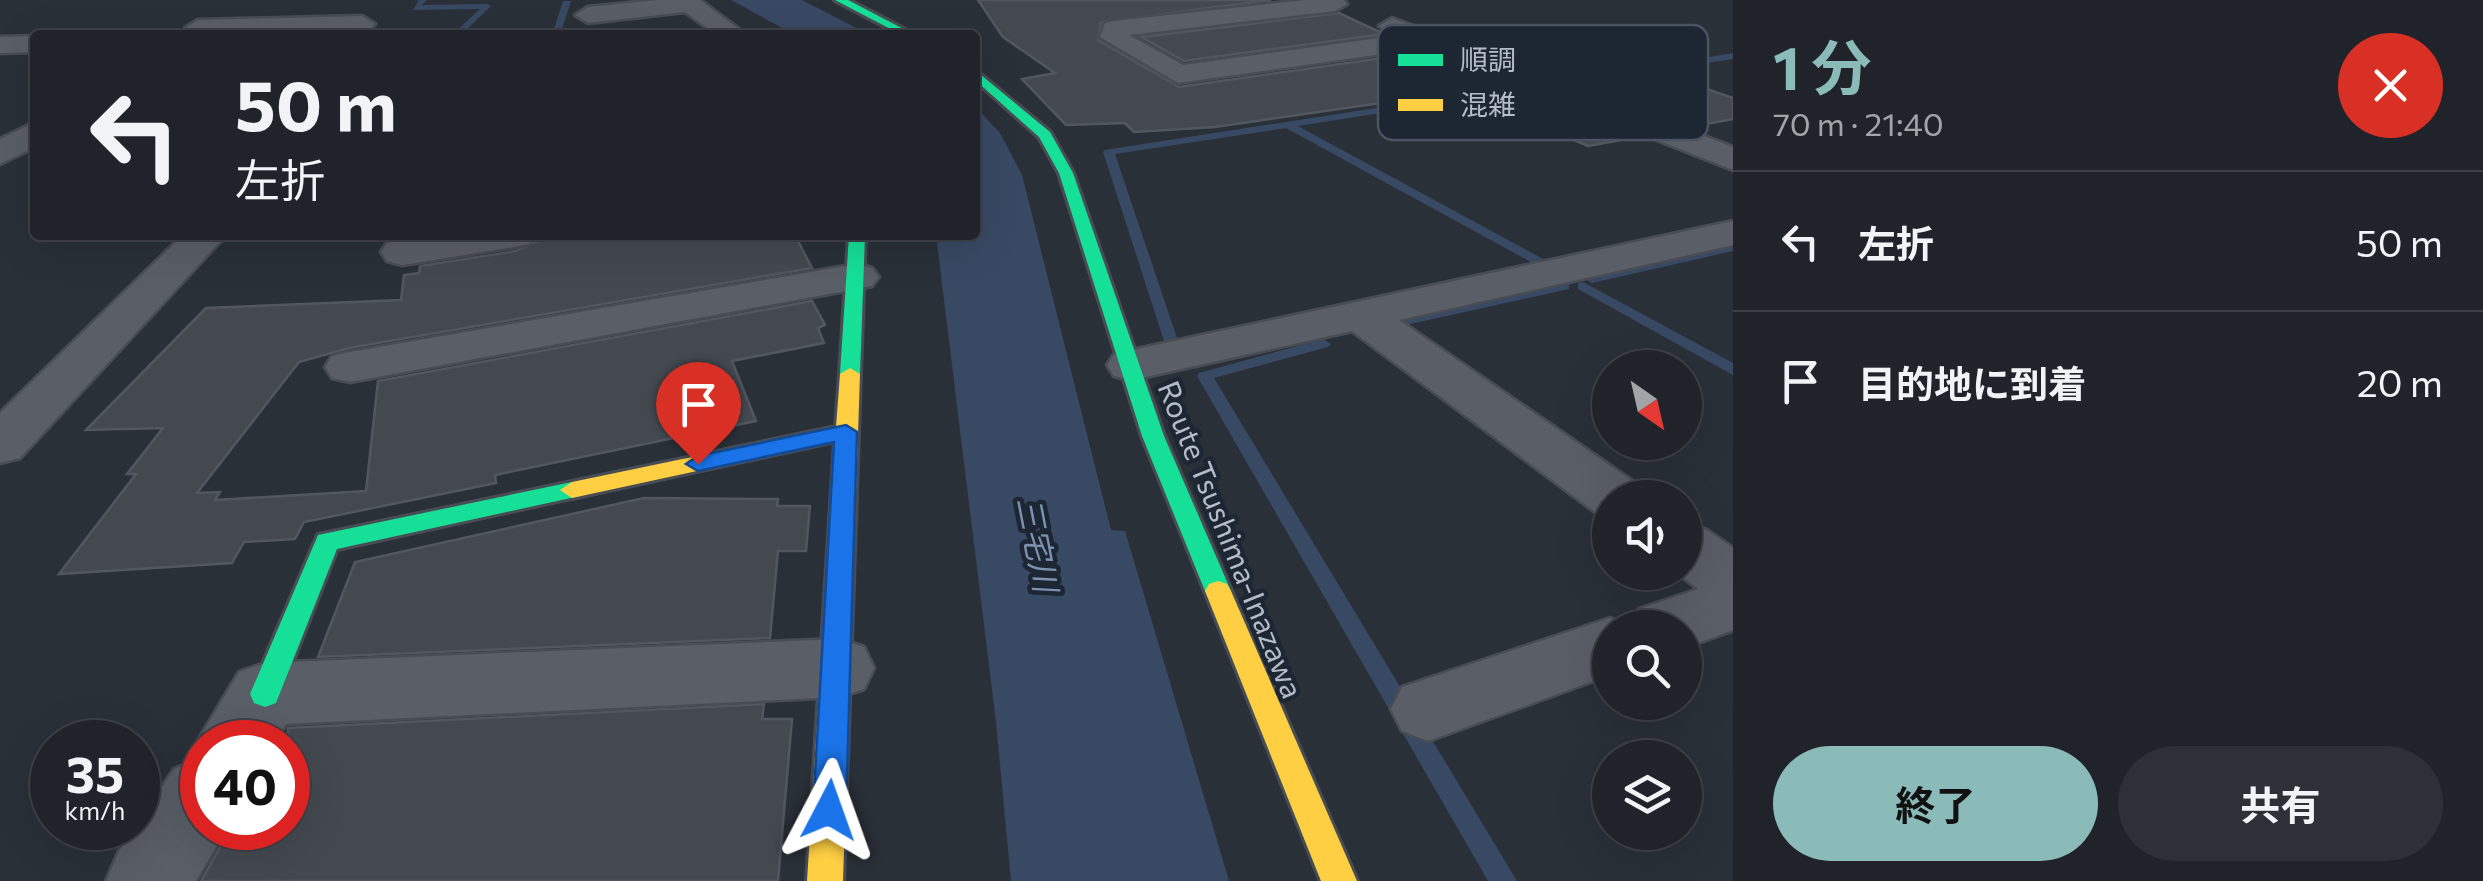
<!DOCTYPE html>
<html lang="ja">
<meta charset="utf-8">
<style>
body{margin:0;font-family:Commissioner,"Noto Sans JP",sans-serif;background:#2d3036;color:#f1f3f6;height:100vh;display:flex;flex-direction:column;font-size:38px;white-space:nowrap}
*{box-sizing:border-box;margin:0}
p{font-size:32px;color:#a2a4a8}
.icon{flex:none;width:55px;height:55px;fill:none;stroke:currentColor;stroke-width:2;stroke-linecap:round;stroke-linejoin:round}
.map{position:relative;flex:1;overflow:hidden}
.panel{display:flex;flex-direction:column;background:#20242a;width:750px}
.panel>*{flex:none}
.banner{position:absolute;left:30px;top:30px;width:950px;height:210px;border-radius:10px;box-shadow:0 10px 40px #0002,0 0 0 2px #3d4147;background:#20242a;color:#f1f3f6;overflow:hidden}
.needle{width:65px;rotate:146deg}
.fabs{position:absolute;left:1592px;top:350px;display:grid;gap:20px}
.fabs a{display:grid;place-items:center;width:110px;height:110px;border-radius:50%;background:#20242a;box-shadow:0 10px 40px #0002,0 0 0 2px #3d4147;font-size:50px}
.speed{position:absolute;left:30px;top:720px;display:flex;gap:20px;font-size:50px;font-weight:700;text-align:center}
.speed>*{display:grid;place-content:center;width:130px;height:130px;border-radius:50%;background:#20242a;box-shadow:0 10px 40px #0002,0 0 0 2px #3d4147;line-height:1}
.speed small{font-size:25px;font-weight:400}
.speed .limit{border:15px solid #d22;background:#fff;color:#111}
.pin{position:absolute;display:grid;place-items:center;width:85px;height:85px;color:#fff;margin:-102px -42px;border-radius:50% 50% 50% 0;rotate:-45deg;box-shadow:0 0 10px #0007}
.pin .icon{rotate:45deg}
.me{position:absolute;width:110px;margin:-55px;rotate:4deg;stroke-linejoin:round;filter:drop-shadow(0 0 8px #0008)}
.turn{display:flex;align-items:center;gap:35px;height:210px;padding:0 40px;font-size:45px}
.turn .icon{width:130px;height:130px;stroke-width:2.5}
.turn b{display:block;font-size:70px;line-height:85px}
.round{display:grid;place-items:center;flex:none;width:105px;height:105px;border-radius:52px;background:#2d3036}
.head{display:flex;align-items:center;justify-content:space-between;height:170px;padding:0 40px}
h1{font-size:60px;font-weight:700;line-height:75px;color:#8bbbb9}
.button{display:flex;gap:20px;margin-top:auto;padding:20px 40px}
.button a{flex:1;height:115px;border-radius:60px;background:#8bbbb9;color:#111;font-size:40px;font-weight:700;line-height:115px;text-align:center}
.button a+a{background:#2d3036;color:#f1f3f6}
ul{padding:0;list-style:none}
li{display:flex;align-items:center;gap:30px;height:140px;padding:0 40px;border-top:2px solid #3d4147}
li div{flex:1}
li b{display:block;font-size:38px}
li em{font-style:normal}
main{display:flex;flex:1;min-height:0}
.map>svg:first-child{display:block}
.water{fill:#384963}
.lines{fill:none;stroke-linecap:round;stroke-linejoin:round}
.stream{fill:#384963;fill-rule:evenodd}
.building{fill:#444950;stroke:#52575f;stroke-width:2.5}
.street-casing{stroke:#484c53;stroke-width:5}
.fast-casing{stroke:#484c53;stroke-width:6}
.slow-casing{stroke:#484c53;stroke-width:6}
.street{fill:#5a5e66;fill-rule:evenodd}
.fast{fill:#16e098;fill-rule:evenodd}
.slow{fill:#ffcf43;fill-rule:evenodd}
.route{fill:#1a73e8;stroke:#114b97;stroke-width:2.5}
.labels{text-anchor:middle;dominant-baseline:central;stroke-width:9;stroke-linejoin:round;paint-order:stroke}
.street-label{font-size:30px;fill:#b4bcc9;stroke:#1d2633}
.water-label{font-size:32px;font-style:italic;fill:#7c92b1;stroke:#1d2633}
.key{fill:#1d2633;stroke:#4a5360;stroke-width:2.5}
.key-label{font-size:28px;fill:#b4bcc9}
</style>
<main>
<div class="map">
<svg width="1733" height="881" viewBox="0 0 1733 881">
<rect width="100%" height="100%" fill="#2a3038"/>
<!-- water -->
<g class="water">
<polygon points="731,0 802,0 870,35 795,35"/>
<polygon points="975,106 1000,133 1022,175 1111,530 1125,531 1229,881 1011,881 996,722 936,235 975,235"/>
</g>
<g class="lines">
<!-- stream -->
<g class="stream">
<polygon points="419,0 427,0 422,5 487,4 491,6 461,35 452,35 480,9 413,10"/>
<polygon points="563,1 571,1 560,35 552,35"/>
<polygon points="1733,53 1733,59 1564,85 1559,82"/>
<polygon points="1524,85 1527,86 1527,90 1298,126 1545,260 1547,263 1540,267 1286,128 1115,154 1177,338 1174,341 1164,341 1103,152 1105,150"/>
<polygon points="1733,243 1733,251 1592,283 1585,279 1592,275"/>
<polygon points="1564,282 1569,283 1569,289 1406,325 1399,321 1406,317"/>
<polygon points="1583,282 1733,363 1733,375 1578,289 1578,283"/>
<polygon points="1323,339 1331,344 1328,347 1214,378 1517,881 1488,881 1197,376 1199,373"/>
</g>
</g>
<!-- building -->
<g class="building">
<polygon points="978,0 1271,0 1101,22 1098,40 1179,87 1424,52 1506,85 1215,127 1134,132 1125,123 1066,125 1022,79 1055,73 1003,37"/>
<polygon points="1339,13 1384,34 1184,61 1141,37"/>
<polygon points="1664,74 1733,98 1733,119 1691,127 1585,87"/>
<polygon points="1533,95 1638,137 1588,146 1486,103"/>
<polygon points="573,235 795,235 812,268 349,348 299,362 197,493 220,492 215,500 366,491 378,381 812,301 825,325 818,328 824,343 732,361 756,421 495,475 496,483 304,522 295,539 244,542 232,563 59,574 136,474 127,474 163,428 86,430 206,308 401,300 404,275 419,273 420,266 516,251 535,242"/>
<polygon points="644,498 778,499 777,506 810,506 806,551 778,551 770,638 318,657 355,562"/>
<polygon points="764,704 762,719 792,719 778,881 201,881 227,835 288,836 288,728"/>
</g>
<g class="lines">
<defs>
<g id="street">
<polygon points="658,0 700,0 747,35 717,35 685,12 588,23 575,15 588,7"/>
<polygon points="1305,0 1344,0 1347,4 1335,11 1129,35 1183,65 1394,36 1379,26 1392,18 1733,147 1733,170 1424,48 1178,83 1100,37 1105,23 1114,21"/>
<polygon points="362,16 375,24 365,35 195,35 185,28 198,20"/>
<polygon points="35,36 35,52 0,53 0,37"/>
<polygon points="35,122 35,147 0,164 0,139"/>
<polygon points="1733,221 1733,245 1399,320 1637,484 1645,498 1610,498 1610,517 1595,512 1352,331 1132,380 1114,376 1107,365 1114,354 1132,350"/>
<polygon points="183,235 226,235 20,458 0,463 0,413"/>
<polygon points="432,235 535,235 529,244 515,247 402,265 387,261 381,252 387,243"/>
<polygon points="857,264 872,268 879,277 872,286 350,382 332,378 325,367 332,356 350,352"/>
<polygon points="1685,523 1707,530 1733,548 1733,630 1685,648 1685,628 1610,628 1610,675 1428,741 1402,731 1391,709 1402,687 1610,618 1631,625 1639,609 1698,589 1676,572 1685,572"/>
<polygon points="839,639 864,647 874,668 864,689 839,697 286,724 275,742 202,742 202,754 197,742 239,672 265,663"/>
<polygon points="202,758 202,828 227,828 196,881 106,881 119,851 174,769"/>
</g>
<g id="fast">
<polygon points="835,0 848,0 915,35 902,35"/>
<polygon points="975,70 1050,132 1073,173 1164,436 1231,591 1227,598 1218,601 1209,598 1205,591 1142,436 1059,173 1039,137 975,80"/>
<polygon points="849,235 865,235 860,374 850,380 840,374"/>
<polygon points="572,482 580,484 584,490 580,496 337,549 276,703 265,707 254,703 250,694 318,535"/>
</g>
<g id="slow">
<polygon points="850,368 860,374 843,881 807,881 835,441 572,498 560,490 572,482 836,427 840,374"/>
<polygon points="1218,581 1227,584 1231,591 1357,881 1321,881 1205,591 1209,584"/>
</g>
</defs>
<!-- street casing -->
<use href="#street" class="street-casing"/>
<!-- fast casing -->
<use href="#fast" class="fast-casing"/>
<!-- slow casing -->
<use href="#slow" class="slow-casing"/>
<!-- street -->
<use href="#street" class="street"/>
<!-- fast -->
<use href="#fast" class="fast"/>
<!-- slow -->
<use href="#slow" class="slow"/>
</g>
<!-- route -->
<polygon class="route" points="846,425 857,432 846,810 841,821 829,826 817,821 813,810 834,442 698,471 686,464 698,456"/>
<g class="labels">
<!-- street labels -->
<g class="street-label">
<text transform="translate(1232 539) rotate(68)">Route Tsushima-Inazawa</text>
</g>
<!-- water labels -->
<g class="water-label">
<text transform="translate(1039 544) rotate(79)">三宅川</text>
</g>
</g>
<!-- legend -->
<rect x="1378" y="25" width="330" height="115" rx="15" class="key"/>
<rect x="1398" y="54" width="45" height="12" fill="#16e098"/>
<rect x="1398" y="99" width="45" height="12" fill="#ffcf43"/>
<g class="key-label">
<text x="1460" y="70">順調</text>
<text x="1460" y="115">混雑</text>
</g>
</svg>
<div class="fabs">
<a><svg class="needle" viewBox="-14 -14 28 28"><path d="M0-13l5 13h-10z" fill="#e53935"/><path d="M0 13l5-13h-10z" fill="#a2a4a8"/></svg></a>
<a><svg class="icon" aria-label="sound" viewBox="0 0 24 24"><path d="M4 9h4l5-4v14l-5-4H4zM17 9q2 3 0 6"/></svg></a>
<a><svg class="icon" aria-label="search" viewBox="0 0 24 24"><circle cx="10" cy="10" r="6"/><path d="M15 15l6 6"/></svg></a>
<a><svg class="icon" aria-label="layers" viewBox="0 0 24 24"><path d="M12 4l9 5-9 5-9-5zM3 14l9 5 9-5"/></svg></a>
</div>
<div class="speed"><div>35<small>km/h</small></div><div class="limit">40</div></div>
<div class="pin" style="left:698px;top:464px;background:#d93025"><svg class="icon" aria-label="arrive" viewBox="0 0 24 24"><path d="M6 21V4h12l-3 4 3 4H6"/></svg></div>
<svg class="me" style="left:829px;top:810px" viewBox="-20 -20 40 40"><path d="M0-17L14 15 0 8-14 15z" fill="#1a73e8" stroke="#fff" stroke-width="4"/></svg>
<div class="banner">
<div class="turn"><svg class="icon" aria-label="left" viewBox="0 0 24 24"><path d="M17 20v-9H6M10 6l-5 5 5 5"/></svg><div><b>50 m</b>左折</div></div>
</div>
</div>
<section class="panel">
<div class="head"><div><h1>1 分</h1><p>70 m · 21:40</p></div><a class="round" style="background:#d93025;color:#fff"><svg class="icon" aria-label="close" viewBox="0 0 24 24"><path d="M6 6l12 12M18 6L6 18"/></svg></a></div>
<ul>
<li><svg class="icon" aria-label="left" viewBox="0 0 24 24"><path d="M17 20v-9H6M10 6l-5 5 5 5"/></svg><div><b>左折</b></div><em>50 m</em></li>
<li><svg class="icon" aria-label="arrive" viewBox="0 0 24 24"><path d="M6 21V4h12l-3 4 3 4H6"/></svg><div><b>目的地に到着</b></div><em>20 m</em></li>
</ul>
<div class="button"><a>終了</a><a>共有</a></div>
</section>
</main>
